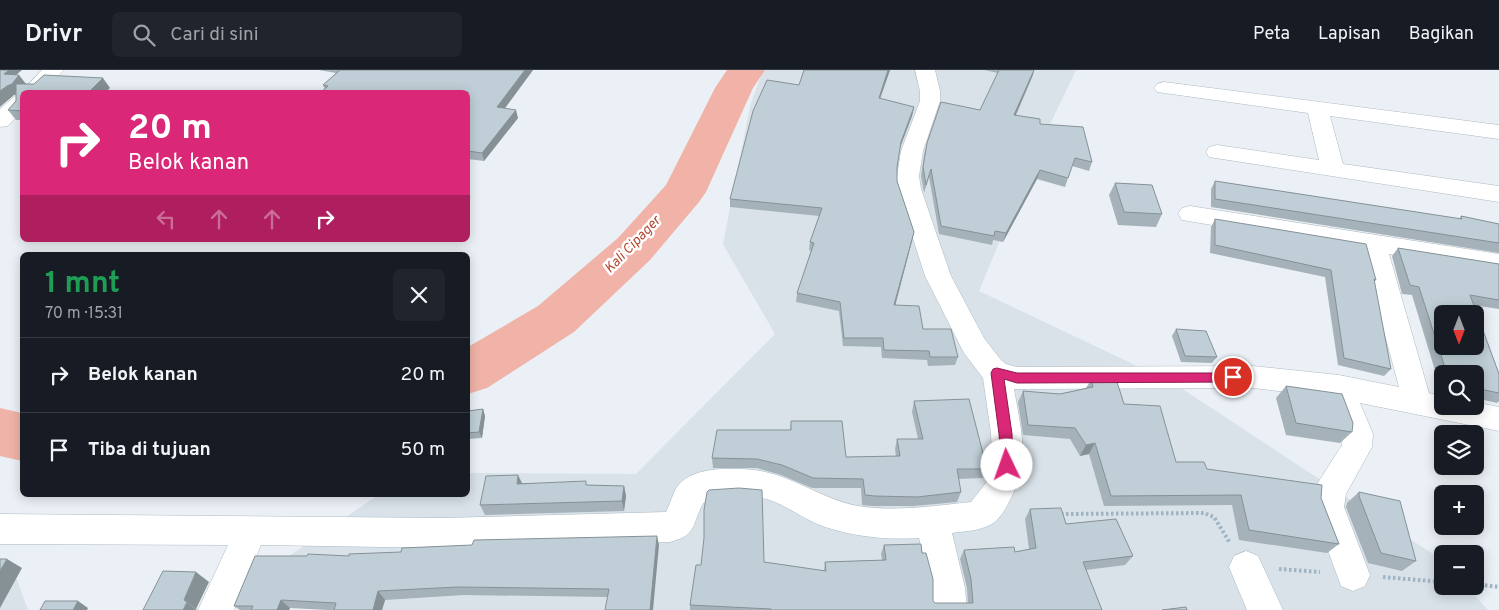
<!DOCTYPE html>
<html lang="id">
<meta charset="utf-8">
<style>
body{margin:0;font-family:Overpass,sans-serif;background:#20242c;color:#f1f3f6;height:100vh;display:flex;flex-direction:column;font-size:19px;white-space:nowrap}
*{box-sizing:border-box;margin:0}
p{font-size:16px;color:#9ea1a6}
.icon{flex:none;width:28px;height:28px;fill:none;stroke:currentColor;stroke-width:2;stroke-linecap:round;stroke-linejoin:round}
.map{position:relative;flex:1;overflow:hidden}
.side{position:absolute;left:20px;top:182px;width:450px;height:245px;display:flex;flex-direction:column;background:#171b24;border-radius:8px;box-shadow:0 2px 12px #0003}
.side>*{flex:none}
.banner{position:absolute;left:20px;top:20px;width:450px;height:152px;border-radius:8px;box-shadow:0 2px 12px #0003;background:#db2777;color:#fff;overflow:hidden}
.needle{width:32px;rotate:180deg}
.controls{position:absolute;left:1434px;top:235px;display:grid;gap:10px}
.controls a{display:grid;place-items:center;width:50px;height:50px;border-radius:8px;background:#171b24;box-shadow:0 2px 12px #0003;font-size:25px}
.pin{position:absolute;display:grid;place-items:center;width:42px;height:42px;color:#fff;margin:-21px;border:2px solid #fff;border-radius:50%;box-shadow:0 1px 5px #0007}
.me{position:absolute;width:55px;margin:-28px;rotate:357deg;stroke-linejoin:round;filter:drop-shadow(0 0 4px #0008)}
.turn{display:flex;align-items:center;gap:18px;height:105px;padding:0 25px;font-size:22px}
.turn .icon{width:65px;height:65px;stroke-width:2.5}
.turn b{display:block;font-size:35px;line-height:42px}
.lanes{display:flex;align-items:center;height:48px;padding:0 25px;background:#0003;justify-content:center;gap:25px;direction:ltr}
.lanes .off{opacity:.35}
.round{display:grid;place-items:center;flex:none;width:52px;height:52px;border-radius:8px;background:#20242c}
.headline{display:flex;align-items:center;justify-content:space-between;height:85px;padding:0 25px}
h1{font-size:30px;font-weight:700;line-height:38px;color:#1e9e55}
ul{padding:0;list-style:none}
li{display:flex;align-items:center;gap:15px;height:75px;padding:0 25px;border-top:1px solid #363941}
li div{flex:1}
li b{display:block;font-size:19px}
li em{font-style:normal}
header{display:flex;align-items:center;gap:30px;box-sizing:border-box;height:70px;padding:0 25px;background:#171b24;border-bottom:1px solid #363941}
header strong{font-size:24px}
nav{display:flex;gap:28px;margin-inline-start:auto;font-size:18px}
.search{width:350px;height:45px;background:#20242c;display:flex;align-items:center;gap:12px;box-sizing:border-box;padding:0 18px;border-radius:8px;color:#9ea1a6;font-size:19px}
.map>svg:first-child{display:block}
.residential{fill:#d9e2e9}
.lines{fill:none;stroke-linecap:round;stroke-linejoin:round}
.river{fill:#f1b3a8;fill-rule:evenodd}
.street-casing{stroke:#adb9c1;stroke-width:1}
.path{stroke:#9eb4c3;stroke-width:4;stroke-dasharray:2.5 2.5;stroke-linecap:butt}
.street{fill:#fff;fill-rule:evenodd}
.wall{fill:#a5b2b9}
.shaded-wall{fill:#869196}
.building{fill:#c0cfd7;stroke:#869196;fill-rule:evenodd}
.route{fill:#db2777;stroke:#8e194d}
.labels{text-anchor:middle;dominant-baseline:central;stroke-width:5;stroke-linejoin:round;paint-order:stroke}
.water-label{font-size:14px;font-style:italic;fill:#b64630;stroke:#fff}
</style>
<header>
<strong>Drivr</strong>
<div class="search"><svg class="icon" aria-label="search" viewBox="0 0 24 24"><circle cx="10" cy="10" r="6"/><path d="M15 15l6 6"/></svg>Cari di sini</div>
<nav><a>Peta</a><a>Lapisan</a><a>Bagikan</a></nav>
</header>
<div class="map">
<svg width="1499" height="540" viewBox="0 0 1499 540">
<rect width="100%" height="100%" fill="#eaf0f5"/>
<!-- residential -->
<g class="residential">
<polygon points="763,0 1076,0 1035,86 979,221 1175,314 1442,490 1442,516 1466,516 1488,540 353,540 257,508 378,425 468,425 468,403 636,404 775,264 723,174 750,36"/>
<polygon points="0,503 15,505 28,540 0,540"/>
</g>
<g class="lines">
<!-- river -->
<g class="river">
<polygon points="727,0 765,0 753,18 706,122 699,132 650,190 574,262 487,318 468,324 468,277 538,236 618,168 666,115 715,18"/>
<polygon points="0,338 22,343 22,391 0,386"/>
</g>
<defs>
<g id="street">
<polygon points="42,0 64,0 42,22 22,22 22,41 8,56 0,57 0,39 15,26 22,24 21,22"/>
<path d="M915,0H935L940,21V31L923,81L919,106L921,119L951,206L984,268L1001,290L1006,294L1017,297L1253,296L1339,305L1399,317L1362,180L1182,150L1178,144L1182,138L1190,136L1499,184V202L1389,184L1429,323L1442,326V336H1475V332L1499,337V361L1360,333L1373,364L1372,377L1346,424L1344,437L1370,505L1365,516L1353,521L1341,516L1312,437L1314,421L1319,411L1342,375L1343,364L1329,327L1253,318L1014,319C1021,360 1030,388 1011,428C1006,438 1000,450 990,455C978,461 965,461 952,463L965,518L967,540H931V518L919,468C887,470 856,467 825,457C805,450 789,437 770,430C751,424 728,425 709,428C697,436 698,453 689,463C684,468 676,470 670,472L444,478L261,475L234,540H198L228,475L0,474V444L444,448L666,442C671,433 673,420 681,412C691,403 707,400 720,399C737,399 753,398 769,403C801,411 825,430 858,436C896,442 933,436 971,432L986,413L992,387L991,363L983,308L964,283L925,206L897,119V106L901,81L920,31V21Z"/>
<polygon points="1164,12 1499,55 1499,69 1330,46 1343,94 1499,116 1499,132 1209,87 1206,82 1209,77 1217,75 1319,90 1308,43 1157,22 1154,18 1157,14"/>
<polygon points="1246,481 1258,486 1283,540 1247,540 1229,497 1234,486"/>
</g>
</defs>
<!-- street casing -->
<use href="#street" class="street-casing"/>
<!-- path -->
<g class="path">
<polyline points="1061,444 1204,443 1214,447 1230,473"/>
<polyline points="1279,499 1320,502"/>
<polyline points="1383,507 1442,512"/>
<polyline points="1475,514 1499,517"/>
</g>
<!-- street -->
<use href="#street" class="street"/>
</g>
<!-- wall -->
<g class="wall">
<polygon points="319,0 533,0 505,38 518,48 484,91 468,89 468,22 325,19 323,15 336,3"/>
<polygon points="804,0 890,0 880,29 914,37 912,46 899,80 897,97 897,111 914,162 895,235 923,259 958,287 955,295 928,296 927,290 882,288 881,277 843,276 839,241 796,232 797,223 811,181 809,180 810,172 819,146 730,137 730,129 799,15"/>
<polygon points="984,0 1034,0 1015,45 1040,54 1092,92 1089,101 1072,96 1065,117 1037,109 1003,172 993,170 992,175 939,164 929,107 924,123 921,106 925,81 980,40 998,3"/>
<polygon points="16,5 26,14 110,18 22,22 22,50 16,50 8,40 16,31 16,24 14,25"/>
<polygon points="1215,111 1459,149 1461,146 1499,154 1499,183 1211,137 1211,119"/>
<polygon points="1115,113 1162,144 1156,157 1118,155 1109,125"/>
<polygon points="1215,149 1376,210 1374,212 1391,299 1384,306 1338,295 1325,207 1210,183 1211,157"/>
<polygon points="1398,178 1499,194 1499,239 1473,235 1499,304 1499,331 1497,333 1475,328 1475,304 1442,304 1442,321 1441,320 1412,225 1402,224 1392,186"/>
<polygon points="1176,259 1217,287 1212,293 1181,292 1172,266"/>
<polygon points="1091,310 1124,334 1176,392 1321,428 1339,474 1327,483 1239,470 1232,435 1104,436 1089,384 1080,386 1070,369 1023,365 1018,332 1023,321 1060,324 1086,318"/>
<polygon points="1286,316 1352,362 1340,373 1286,365 1276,328"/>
<polygon points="914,331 987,399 983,408 958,409 961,422 957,432 914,436 872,436 862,435 861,418 812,418 781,405 757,398 713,398 712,388 790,360 791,351 846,387 896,387 895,379 897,369 918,369 912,342"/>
<polygon points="483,339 485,346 482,368 468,369 468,341"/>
<polygon points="522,413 624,416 626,426 624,441 485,445 480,435"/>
<polygon points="1359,422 1416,491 1402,501 1368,493 1346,437 1347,433"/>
<polygon points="1030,439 1066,454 1133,486 1125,495 1086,500 1102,540 690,540 690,535 701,495 764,492 824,501 825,492 882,490 881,484 884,475 935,533 968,533 967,518 960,489 964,480 1015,482 1029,479 1025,449"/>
<polygon points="659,475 607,527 464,525 385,530 382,540 328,540 290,538 289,540 240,540 234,536 349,486"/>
</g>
<!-- shaded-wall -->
<g class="shaded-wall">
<polygon points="8,0 22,0 16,5 19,5 26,14 19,23 14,25 0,37 0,21 7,16 4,4"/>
<polygon points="525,0 533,0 500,45 497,37"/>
<polygon points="888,0 890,0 877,37 879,28"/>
<polygon points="1034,0 1033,5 1012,54 1014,45"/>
<polygon points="103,8 110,18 106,22 89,22"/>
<polygon points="914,37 912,46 899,80 901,72"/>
<polygon points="516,40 518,48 484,91 482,83"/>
<polygon points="1040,100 1037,109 1003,172 1006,163"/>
<polygon points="914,162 912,171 893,244 894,235"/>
<polygon points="483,339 485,346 482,368 479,362"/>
<polygon points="1095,373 1089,384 1080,386 1086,375"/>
<polygon points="518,405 523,415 517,414"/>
<polygon points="624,416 626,426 624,441 622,431"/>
<polygon points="657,466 659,475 653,540 650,540"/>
<polygon points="7,489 22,498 0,538 0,501"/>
<polygon points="196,502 209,512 196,539 184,530"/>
<polygon points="378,521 385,530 382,540 373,540"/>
<polygon points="281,530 290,538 289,540 277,540"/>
<polygon points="78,531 88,538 87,540 73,540"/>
<polygon points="187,532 197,540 183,540"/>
</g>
<!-- building -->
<g class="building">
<polygon points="0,0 9,0 4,4 19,5 12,14 7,16 0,21"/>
<polygon points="340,0 525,0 497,37 516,40 482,83 468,81 468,22 321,22 328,16 323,15"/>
<polygon points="804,0 888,0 879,28 914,37 901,72 897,97 897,111 914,162 894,235 919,236 923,259 951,259 958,287 930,287 929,281 884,280 883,268 844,268 840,232 797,223 814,173 810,172 822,138 730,129 753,41 767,10 799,15"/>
<polygon points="999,0 1034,0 1014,45 1040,49 1040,54 1083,57 1092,92 1075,88 1068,108 1040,100 1006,163 995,161 994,166 941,156 931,99 926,115 923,97 927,73 941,32 980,40"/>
<polygon points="44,5 103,8 89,22 22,22 22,41 8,40 16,31 16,14 34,14"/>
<polygon points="1215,111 1462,149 1461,146 1499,154 1499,173 1215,129"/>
<polygon points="1115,113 1152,115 1162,144 1124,142"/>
<polygon points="1215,149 1366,174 1376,210 1374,209 1391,299 1344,288 1331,200 1215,175"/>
<path d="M1398,178L1499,194V230L1470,225L1499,304V323L1475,318V304H1447L1419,217L1410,215ZM1442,244H1475V276H1442Z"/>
<polygon points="1176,259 1206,261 1217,287 1185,286"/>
<polygon points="1116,309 1124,334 1160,336 1176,392 1204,392 1207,399 1322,415 1321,428 1339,474 1249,460 1241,425 1111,426 1095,373 1086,375 1075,358 1028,355 1023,321 1060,324 1093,317 1091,310"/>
<polygon points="1286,316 1342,324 1353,353 1352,362 1296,353"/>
<polygon points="969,329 987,399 957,399 961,422 917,427 875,426 865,425 863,409 813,408 782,395 757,389 712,388 717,360 791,360 791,351 842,351 846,387 900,386 897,369 923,369 914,331"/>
<polygon points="483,339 479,362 468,363 468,341"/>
<polygon points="518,405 517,414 586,411 586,415 624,416 622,431 480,435 486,406"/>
<polygon points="739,418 762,420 764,492 826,501 825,492 886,490 884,475 921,474 922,483 926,483 933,509 933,531 935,533 973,533 971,509 964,480 1014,477 1015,482 1036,478 1030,439 1061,438 1066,454 1116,449 1133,486 1083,492 1102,540 771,540 771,539 690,535 696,495 701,495 704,468 704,440 707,422 709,420"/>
<polygon points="1359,422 1400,431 1416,491 1381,483 1359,426"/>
<polygon points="657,466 650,540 605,540 609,519 458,517 378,521 373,540 334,540 336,533 281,530 277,540 251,540 253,536 234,536 255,486 307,486 308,484 349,486 349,484 401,482 402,478 472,475 474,470"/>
<polygon points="0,489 7,489 0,501"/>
<polygon points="163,501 196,502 184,530 187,532 183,540 143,540"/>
<polygon points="45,531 78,531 73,540 40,540"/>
<polygon points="1186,537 1187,540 1162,540"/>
</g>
<!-- route -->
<polygon class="route" points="997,298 1017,303 1233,303 1237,304 1239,307 1237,311 1233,312 1017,313 1004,309 1012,364 1013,395 1012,399 1007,401 1002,399 1001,395 999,364 991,303 993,299"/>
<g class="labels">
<!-- water labels -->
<g class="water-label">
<text transform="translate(633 175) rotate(-46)">Kali Cipager</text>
</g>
</g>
</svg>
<div class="controls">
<a><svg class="needle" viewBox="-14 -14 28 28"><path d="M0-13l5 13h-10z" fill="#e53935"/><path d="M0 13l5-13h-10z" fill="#9ea1a6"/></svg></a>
<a><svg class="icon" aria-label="search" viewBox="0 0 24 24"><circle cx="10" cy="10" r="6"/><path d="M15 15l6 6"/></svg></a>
<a><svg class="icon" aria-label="layers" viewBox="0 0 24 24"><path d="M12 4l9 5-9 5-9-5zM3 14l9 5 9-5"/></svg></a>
<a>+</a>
<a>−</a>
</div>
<div class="pin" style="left:1233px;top:307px;background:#d93025"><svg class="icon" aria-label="arrive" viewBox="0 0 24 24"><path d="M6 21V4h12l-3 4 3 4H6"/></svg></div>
<svg class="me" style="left:1007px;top:395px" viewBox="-20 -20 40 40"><circle r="19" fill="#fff"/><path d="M0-13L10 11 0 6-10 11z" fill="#db2777"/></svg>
<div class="banner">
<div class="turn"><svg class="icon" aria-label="right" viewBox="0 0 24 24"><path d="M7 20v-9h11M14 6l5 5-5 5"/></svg><div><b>20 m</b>Belok kanan</div></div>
<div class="lanes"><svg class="icon off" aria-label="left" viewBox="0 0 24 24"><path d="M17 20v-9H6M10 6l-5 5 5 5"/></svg><svg class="icon off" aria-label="ahead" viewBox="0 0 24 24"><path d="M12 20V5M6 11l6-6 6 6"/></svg><svg class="icon off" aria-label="ahead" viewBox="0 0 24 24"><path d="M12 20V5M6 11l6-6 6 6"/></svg><svg class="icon" aria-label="right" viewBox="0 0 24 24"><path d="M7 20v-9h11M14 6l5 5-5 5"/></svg></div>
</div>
<section class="side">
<div class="headline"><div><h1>1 mnt</h1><p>70 m · 15:31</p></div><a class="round"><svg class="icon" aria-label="close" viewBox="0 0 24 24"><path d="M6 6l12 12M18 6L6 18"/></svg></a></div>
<ul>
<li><svg class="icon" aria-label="right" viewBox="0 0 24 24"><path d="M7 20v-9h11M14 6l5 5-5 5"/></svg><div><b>Belok kanan</b></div><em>20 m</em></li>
<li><svg class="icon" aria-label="arrive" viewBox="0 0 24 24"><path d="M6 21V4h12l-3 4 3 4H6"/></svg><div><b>Tiba di tujuan</b></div><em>50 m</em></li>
</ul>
</section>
</div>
